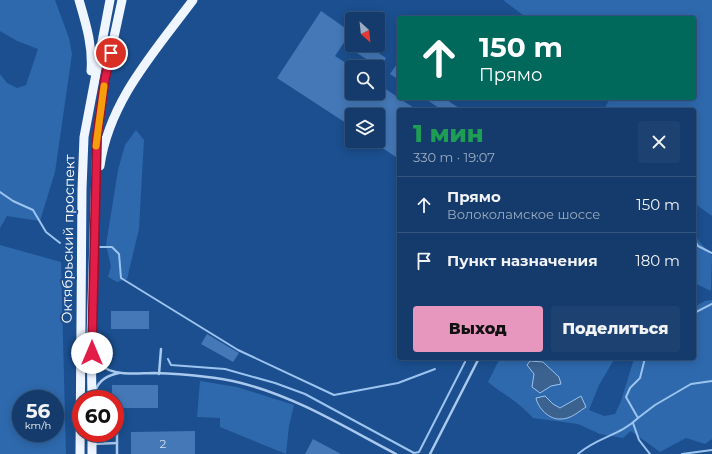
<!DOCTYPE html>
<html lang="ru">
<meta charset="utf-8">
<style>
body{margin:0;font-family:Montserrat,sans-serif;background:#1d4271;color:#f1f3f6;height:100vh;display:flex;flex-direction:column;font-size:15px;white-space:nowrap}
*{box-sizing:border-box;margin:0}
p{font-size:13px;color:#9dadc1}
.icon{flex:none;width:22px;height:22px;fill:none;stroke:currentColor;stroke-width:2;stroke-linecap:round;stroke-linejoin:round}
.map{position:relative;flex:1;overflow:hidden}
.side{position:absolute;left:397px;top:108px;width:299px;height:252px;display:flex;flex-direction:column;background:#143b6b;border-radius:4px;box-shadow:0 2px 10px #0003,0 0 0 1px #33557e}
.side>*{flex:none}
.guide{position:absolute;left:397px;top:16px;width:299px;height:84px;border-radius:4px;box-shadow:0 2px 10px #0003,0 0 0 1px #33557e;background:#00695c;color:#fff;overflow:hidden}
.needle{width:26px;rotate:153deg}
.tools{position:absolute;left:345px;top:12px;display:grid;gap:8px}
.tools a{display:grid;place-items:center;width:40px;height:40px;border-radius:4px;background:#143b6b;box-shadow:0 2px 10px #0003,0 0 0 1px #33557e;font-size:20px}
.speed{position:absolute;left:12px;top:390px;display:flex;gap:8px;font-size:20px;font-weight:700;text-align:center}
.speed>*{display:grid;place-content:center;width:52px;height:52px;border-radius:50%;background:#143b6b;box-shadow:0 2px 10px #0003,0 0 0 1px #33557e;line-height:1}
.speed small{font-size:10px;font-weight:400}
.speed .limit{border:6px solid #d22;background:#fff;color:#111}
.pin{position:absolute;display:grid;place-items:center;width:34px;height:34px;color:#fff;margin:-17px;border:2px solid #fff;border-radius:50%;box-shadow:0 1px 4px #0007}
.me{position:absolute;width:44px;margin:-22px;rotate:0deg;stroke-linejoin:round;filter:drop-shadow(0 0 3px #0008)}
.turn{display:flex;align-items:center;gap:14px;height:84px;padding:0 16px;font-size:18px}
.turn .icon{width:52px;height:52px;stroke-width:2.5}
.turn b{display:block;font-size:28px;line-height:34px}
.round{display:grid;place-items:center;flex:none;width:42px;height:42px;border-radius:4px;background:#1d4271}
.headline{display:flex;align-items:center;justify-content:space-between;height:68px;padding:0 16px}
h1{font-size:24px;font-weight:800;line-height:30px;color:#1e9e55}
.cta{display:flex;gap:8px;margin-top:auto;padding:8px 16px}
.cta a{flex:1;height:46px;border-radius:4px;background:#e797bd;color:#111;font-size:16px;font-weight:800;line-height:46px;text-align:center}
.cta a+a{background:#1d4271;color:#f1f3f6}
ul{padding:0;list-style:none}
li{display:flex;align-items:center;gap:12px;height:56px;padding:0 16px;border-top:1px solid #33557e}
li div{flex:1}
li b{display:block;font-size:15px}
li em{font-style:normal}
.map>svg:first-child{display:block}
.green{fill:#2e69ad;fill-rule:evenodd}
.water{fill:#3c6290;stroke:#9cc4f0}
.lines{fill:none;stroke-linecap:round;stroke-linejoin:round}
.stream{stroke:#9cc4f0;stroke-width:2}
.building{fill:#4478b7}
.lane{stroke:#a9c9ee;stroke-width:2.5}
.primary{stroke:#f0f6ff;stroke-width:9}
.route-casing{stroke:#92132f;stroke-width:10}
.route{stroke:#e11d48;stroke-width:7}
.slow{stroke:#f59e0b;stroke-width:7}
.labels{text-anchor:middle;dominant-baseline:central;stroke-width:4;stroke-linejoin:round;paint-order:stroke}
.number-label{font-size:12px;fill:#d0dded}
.street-label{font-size:14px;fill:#fff;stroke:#1b4f8f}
</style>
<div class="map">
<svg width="712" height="454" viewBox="0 0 712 454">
<rect width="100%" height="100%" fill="#1b4f8f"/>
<!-- green -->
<g class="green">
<polygon points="0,0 55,0 69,38 72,54 55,172 40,221 7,216 0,228 0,74 7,83 17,88 26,85 38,49 17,41 0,31"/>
<polygon points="503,0 712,0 712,216 694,203 694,110 604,110 610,98 694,98 694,18 527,18"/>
<polygon points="136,130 144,140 139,229 127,279 117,282 108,277 111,266 106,245 118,170 125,145"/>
<polygon points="694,235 712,256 711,291 694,283"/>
<path d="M0,245L61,262L66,454H0ZM21,399H55V433H21Z"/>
<path d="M712,300V439L705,444L686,438L660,452L631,431L623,438L600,434L578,424L533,418C520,403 503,394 488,382L500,358H615L599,385L589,410L604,416L615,414L621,401L633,362L636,358H694V307L705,301Z"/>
<polygon points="200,381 237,387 294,405 289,426 286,454 220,427 220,418 197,417"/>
</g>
<!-- water -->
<g class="water">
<polygon points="530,361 543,362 559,377 561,384 551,386 540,393 532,387 534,374 527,365"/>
<path d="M545,396L553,404L560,408L581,396L586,407C578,412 571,419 561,419C549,420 538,408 536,398Z"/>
</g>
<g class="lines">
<!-- stream -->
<g class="stream">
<polyline points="0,192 13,201 33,210 46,232 60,243"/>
<polyline points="694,239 698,246 712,253"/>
<polyline points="100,247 112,247 119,254 121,278 238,350 334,395 398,383 435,369"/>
<polyline points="694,313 712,304"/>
<polyline points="168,359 171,365 225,369 275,383 305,394 414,453 419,452 465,362"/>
<polyline points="638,418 655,405 691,384 712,381"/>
<polyline points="633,423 639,440 650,454"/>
<path d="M578,454C595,438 621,435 638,418L626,397L630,388L640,378L645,358"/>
<polyline points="682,454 712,450"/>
</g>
</g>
<!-- building -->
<g class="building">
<polygon points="321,11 351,32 335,56 352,67 352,93 378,93 378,84 417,110 399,110 399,159 372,141 378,141 378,115 352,115 352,127 277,78"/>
<polygon points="363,45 366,45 386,58 380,68 357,53"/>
<polygon points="399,61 399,80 390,74"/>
<polygon points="424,98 444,98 462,110 442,110"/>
<rect x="111" y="311" width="38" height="18"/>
<polygon points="207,334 239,353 233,362 201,344"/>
<polygon points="112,385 158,385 158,408 115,408 115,399 112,399"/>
<polygon points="195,431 195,454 131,454 131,432"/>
<polygon points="313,439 341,454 305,454"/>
</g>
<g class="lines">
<!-- lane -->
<g class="lane">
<path d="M95,358C106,378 135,373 154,373C183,374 213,376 241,383C297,397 346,428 396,454"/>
<polyline points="159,374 161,349"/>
<path d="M96,389C100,379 109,375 119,373"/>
<polyline points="93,444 117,443"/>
<polyline points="117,454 117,426"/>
<polyline points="430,454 479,358"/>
</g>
<!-- primary -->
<g class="primary">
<path d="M79,0C86,24 93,46 91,71"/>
<path d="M100,166C109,101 155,51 193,0"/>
<polyline points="92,399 91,338 97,136 105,79 122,0"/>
<polyline points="92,433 92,454"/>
<polyline points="80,454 82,189 84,137 110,0"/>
</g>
</g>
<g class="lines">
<defs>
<polyline id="route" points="92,353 97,136 105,79 111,53"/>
</defs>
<!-- route casing -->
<use href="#route" class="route-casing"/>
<!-- route -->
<use href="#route" class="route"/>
<!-- slow -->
<polyline class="slow" points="96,146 104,86"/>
</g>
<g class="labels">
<!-- number labels -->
<g class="number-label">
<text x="163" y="443">2</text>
</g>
<!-- street labels -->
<g class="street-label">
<text transform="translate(68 239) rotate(-89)">Октябрьский проспект</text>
</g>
</g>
</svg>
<div class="tools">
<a><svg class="needle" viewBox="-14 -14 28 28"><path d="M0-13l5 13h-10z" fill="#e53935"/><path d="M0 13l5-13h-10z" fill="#9dadc1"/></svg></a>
<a><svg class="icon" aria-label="search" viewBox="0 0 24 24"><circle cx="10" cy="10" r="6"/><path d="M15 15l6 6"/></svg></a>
<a><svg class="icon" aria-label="layers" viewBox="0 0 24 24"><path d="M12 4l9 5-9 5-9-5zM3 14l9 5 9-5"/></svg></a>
</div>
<div class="speed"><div>56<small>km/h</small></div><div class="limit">60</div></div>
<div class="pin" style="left:111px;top:53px;background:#d93025"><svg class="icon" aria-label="arrive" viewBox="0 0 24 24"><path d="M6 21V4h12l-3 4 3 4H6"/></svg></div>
<svg class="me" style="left:92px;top:353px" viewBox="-20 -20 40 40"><circle r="19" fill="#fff"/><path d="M0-13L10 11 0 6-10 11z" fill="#e11d48"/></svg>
<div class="guide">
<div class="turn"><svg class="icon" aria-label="ahead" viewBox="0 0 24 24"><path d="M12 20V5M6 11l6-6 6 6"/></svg><div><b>150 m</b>Прямо</div></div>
</div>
<section class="side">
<div class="headline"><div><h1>1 мин</h1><p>330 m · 19:07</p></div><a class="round"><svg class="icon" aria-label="close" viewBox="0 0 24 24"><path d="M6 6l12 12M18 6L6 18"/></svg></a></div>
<ul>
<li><svg class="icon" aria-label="ahead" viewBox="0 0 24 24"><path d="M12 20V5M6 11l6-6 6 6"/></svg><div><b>Прямо</b><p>Волоколамское шоссе</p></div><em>150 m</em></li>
<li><svg class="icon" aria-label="arrive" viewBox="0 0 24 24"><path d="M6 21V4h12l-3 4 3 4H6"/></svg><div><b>Пункт назначения</b></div><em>180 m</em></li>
</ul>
<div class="cta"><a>Выход</a><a>Поделиться</a></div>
</section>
</div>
